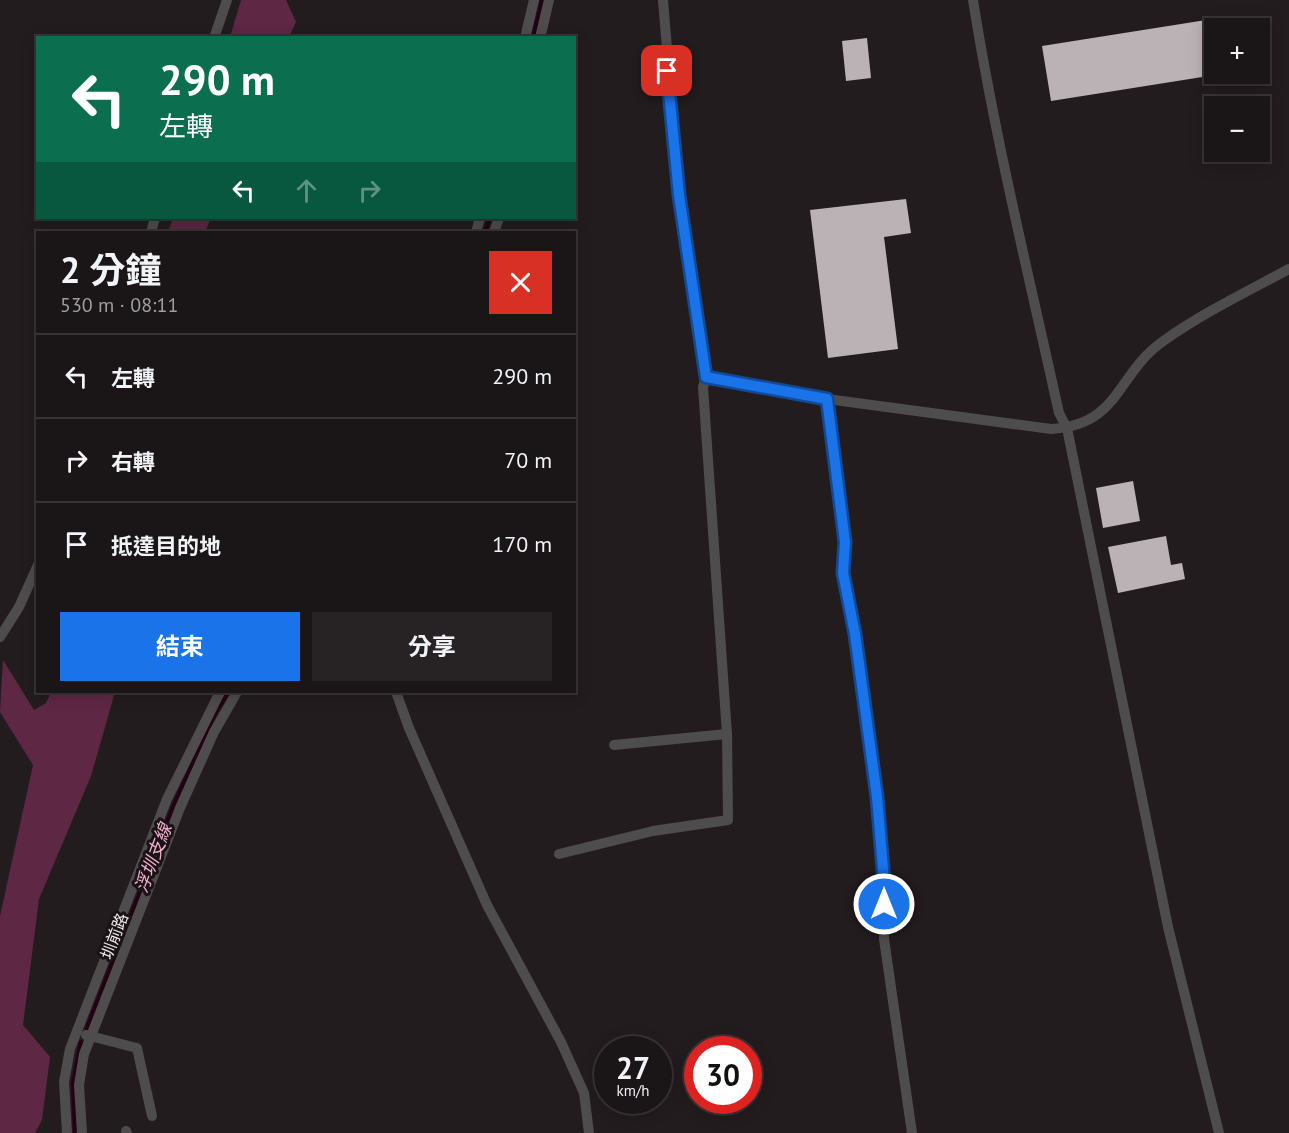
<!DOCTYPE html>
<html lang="zh-TW">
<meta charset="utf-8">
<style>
body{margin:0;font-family:"PT Sans","Noto Sans TC",sans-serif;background:#272224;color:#f1f3f6;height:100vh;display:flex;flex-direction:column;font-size:22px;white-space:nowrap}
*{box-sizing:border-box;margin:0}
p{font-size:20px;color:#9f9fa1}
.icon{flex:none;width:33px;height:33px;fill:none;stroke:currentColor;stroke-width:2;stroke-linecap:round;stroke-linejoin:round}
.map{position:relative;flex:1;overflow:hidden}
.panel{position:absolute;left:36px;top:231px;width:540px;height:462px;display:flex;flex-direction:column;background:#1a1517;border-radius:0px;box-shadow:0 3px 15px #0003,0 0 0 2px #383436}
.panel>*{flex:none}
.hud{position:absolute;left:36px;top:36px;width:540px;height:183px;border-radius:0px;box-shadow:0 3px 15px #0003,0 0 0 2px #383436;background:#0b6e4f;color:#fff;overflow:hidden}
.controls{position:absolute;left:1204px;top:18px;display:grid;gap:12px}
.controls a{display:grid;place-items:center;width:66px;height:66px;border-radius:0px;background:#1a1517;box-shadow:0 3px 15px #0003,0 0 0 2px #383436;font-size:30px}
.speed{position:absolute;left:594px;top:1036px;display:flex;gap:12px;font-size:30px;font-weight:700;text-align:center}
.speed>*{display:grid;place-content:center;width:78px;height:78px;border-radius:50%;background:#1a1517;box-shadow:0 3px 15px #0003,0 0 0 2px #383436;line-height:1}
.speed small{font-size:15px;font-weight:400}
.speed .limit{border:9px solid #d22;background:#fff;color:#111}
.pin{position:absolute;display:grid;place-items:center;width:51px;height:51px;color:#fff;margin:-26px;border-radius:12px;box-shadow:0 3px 9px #0006}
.me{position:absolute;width:66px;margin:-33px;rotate:0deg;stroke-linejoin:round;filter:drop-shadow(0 0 4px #0008)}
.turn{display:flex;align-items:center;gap:21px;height:126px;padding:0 24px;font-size:27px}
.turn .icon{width:78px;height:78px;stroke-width:2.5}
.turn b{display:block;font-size:42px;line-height:51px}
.lanes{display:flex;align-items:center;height:57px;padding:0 24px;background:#0003;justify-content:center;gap:30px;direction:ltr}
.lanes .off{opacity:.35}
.round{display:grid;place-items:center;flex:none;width:63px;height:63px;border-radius:0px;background:#272224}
.headline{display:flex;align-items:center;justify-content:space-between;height:102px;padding:0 24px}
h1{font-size:36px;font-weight:700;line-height:45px}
.primary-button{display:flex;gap:12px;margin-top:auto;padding:12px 24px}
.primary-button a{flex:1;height:69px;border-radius:0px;background:#1a73e8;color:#fff;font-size:24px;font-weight:700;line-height:69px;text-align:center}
.primary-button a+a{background:#272224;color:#f1f3f6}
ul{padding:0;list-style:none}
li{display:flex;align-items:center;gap:18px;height:84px;padding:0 24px;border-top:2px solid #383436}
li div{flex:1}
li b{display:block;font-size:22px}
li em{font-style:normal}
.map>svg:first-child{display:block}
.green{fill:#5e2744}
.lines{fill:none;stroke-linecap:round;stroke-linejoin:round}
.stream{stroke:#240013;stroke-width:4}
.building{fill:#bbb2b5}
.minor{stroke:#4f4c4d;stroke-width:10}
.route-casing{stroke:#114b97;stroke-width:15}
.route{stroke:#1a73e8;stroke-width:10}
.labels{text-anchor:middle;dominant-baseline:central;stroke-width:6;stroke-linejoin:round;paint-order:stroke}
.street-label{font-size:16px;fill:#efeaec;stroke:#191316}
.water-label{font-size:18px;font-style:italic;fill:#f6aecf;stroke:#191316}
</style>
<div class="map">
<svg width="1289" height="1133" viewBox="0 0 1289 1133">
<rect width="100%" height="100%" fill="#231c1f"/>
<!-- green -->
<g class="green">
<polygon points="241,0 286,0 296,22 289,37 230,37"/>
<polygon points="173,218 211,218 205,232 168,232"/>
<polygon points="3,660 34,710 46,703 51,692 115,692 91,776 39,899 23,1025 50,1057 42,1120 35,1133 0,1133 0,916 33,765 0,712"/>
</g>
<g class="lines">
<!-- stream -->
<g class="stream">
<polyline points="533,38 542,0"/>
<polyline points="485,232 490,218"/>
<polyline points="87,1028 175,802 216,712 229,692"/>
<polyline points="75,1133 73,1083 81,1042"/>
</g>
</g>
<!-- building -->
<g class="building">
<polygon points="1225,17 1226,28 1215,28 1215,75 1051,101 1042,46"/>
<polygon points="867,38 871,78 846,81 842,41"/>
<polygon points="906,199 911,233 884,237 898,349 828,358 810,210"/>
<polygon points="1133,481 1140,521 1103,528 1096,488"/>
<polygon points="1166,536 1171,565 1182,563 1185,579 1118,593 1108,547"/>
</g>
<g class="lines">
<!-- minor -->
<g class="minor">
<path d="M973,0C995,139 1029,276 1059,413L1067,428L1168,927L1219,1133"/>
<polyline points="214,38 227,0"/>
<polyline points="525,38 534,0"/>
<polyline points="540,38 549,0"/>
<polyline points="151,232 155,218"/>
<polyline points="476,232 480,218"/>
<polyline points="494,232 499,218"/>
<path d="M706,377L827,399L1051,429C1120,425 1116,375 1162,342C1201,314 1246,292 1289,269"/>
<polyline points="827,399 845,542 844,573 877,797 885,893 884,939 912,1133"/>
<polyline points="0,637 19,607 38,565"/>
<polyline points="396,692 409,728 487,905 561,1042 584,1093 589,1133"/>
<polyline points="614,745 727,734"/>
<polyline points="559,854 653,831 728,820 727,734 703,387 706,377 679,195 663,0"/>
<polyline points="86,1035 137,1048 152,1116"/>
<polyline points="126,1131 127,1133"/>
<polyline points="67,1133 64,1082 70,1049 167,799 220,692"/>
<polyline points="82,1133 79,1085 84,1054 180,808 214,732 237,692"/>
</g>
</g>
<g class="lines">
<defs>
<polyline id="route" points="667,71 679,195 706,377 827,399 845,542 843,573 855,634 877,797 885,893 884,904"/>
</defs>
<!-- route casing -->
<use href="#route" class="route-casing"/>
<!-- route -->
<use href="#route" class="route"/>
</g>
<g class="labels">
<!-- street labels -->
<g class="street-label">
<text transform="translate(114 936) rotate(-69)">圳前路</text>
</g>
<!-- water labels -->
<g class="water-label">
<text transform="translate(153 858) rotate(-69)">浮圳支線</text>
</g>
</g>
</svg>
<div class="controls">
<a>+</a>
<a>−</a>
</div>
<div class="speed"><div>27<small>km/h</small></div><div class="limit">30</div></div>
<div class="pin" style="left:667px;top:71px;background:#d93025"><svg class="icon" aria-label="arrive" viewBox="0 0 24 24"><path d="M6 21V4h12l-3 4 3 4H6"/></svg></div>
<svg class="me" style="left:884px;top:904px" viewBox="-20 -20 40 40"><circle r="17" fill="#1a73e8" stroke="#fff" stroke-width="3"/><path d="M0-11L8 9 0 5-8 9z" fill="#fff"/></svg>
<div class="hud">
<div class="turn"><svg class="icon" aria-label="left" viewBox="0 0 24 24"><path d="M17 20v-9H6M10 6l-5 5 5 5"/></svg><div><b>290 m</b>左轉</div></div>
<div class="lanes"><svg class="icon" aria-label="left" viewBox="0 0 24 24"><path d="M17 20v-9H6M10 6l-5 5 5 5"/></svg><svg class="icon off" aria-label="ahead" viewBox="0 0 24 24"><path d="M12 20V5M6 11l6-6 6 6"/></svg><svg class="icon off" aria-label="right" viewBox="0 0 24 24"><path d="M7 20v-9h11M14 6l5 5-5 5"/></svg></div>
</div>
<section class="panel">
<div class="headline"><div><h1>2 分鐘</h1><p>530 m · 08:11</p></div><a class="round" style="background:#d93025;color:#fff"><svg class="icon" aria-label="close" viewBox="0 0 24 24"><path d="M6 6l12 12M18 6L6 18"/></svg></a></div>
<ul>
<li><svg class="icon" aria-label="left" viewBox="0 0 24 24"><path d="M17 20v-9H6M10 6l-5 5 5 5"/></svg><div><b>左轉</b></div><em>290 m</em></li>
<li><svg class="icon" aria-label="right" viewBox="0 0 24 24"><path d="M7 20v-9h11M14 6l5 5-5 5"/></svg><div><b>右轉</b></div><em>70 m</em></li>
<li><svg class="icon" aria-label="arrive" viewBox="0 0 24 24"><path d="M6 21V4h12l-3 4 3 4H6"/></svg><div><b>抵達目的地</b></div><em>170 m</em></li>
</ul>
<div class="primary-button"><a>結束</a><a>分享</a></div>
</section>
</div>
